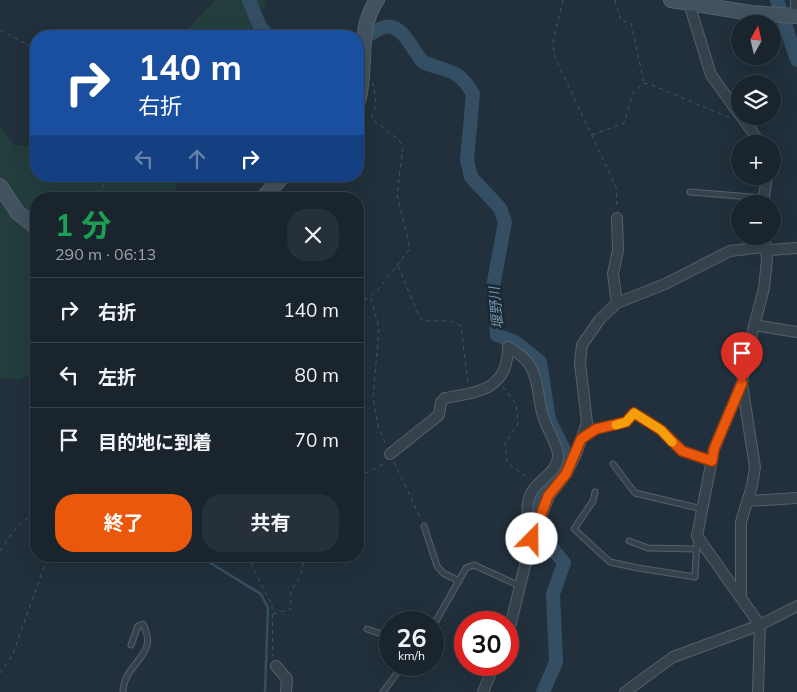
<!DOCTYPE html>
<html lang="ja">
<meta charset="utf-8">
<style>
body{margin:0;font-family:Mulish,"Noto Sans JP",sans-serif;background:#263039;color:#f1f3f6;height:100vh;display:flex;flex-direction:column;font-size:19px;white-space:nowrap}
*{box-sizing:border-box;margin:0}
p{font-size:16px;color:#9fa4aa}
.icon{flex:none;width:28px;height:28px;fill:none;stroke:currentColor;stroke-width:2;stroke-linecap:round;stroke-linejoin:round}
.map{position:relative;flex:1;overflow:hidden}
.side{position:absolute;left:30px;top:192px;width:334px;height:370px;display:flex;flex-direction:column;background:#19242d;border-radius:20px;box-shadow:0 5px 20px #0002,0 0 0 1px #374149}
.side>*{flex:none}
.hud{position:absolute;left:30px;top:30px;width:334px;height:152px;border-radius:20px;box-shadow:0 5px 20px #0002,0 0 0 1px #374149;background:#1a4fa0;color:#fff;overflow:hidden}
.needle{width:32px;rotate:8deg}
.fabs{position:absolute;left:731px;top:15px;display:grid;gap:10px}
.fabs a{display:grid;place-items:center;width:50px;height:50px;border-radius:50%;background:#19242d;box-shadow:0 5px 20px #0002,0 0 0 1px #374149;font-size:25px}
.speed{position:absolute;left:379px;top:611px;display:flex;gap:10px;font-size:25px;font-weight:700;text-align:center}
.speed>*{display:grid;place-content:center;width:65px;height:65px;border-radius:50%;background:#19242d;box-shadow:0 5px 20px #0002,0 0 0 1px #374149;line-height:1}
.speed small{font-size:12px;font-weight:400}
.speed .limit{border:8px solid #d22;background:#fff;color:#111}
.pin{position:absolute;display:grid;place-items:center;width:42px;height:42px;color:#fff;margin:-51px -21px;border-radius:50% 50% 50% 0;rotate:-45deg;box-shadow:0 0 5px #0007}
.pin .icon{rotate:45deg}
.me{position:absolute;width:55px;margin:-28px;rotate:22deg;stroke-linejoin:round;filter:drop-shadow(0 0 4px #0008)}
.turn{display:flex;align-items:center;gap:18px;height:105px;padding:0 25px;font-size:22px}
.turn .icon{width:65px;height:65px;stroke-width:2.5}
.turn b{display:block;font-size:35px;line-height:42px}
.lanes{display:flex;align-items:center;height:48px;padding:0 25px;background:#0003;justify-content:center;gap:25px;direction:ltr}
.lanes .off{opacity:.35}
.round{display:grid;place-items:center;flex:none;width:52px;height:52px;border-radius:20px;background:#263039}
.head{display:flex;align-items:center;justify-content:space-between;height:85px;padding:0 25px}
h1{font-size:30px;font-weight:700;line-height:38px;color:#1e9e55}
.primary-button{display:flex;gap:10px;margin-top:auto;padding:10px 25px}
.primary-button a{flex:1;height:58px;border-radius:20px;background:#ea580c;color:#fff;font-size:20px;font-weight:700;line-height:58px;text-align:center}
.primary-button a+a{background:#263039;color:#f1f3f6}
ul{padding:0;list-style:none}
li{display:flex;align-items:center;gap:15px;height:65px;padding:0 25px;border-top:1px solid #374149}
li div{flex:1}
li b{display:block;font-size:19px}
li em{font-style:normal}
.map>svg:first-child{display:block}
.green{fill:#233d3d}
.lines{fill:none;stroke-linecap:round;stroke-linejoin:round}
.stream{stroke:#344f64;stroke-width:2.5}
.river{stroke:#344f64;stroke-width:14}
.lane-casing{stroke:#54606a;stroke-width:7}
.street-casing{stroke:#54606a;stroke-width:12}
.secondary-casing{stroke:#54606a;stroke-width:16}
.path{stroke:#415959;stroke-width:1;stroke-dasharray:4 4;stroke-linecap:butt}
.lane{stroke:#35424c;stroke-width:5}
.street{stroke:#35424c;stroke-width:10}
.secondary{stroke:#43525f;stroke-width:14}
.route-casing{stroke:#983908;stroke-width:12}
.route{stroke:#ea580c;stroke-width:9}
.slow{stroke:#f59e0b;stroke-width:9}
.labels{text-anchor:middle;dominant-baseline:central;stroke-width:5;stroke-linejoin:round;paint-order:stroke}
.water-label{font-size:14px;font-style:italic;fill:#7092ad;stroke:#1b2731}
</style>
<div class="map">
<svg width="797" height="692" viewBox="0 0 797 692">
<rect width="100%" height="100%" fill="#21303c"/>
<!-- green -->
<g class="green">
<polygon points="215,0 265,0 265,5 247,36 180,36"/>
<polygon points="0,127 14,145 36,147 36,176 182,176 170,199 36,199 36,374 20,379 0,379"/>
</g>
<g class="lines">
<!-- stream -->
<polyline class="stream" points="204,559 261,594 268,608 265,692"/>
<!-- river -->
<g class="river">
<polyline points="249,0 260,27 268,36"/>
<polyline points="777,0 797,60"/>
<path d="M358,43C365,38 376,29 385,27C403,23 413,52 423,62C448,73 458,67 473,94L467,160L471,177L500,208L505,222L493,287L497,335L515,342L540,362L549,420L566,454C562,467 555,476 546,486C520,517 544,537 564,563L553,594L556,662L543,692"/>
</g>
<defs>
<g id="lane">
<polyline points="690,192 763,198"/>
<polyline points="583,438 596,429 626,422 633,413 661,430 682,451 712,461"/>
<polyline points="613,464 635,493 702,509"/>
<polyline points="595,492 593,501 574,529 610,562 638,568 695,577 697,539"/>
<polyline points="424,526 437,566 443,573 459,581"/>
<polyline points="629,541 648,548 696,549"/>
<polyline points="432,628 466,568 474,565 520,586"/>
<polyline points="367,629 390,637"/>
<path d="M123,692C124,661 160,657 143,624L138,626L131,645"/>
<polyline points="383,692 403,665"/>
</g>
<g id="street">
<polyline points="688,0 711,75 740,115"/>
<polyline points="796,0 796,16"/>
<polyline points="741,116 761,144"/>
<polyline points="763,204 767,176"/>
<polyline points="617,218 618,250 613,274 617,303"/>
<polyline points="754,325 797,332"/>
<path d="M390,454L439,415L441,402L445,398C480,392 508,389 508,347C516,352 524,356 529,364C540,381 537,400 544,419C547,428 560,450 558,458C556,473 540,479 533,490C523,504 529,524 532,539"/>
<polyline points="748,501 797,498"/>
<polyline points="741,597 741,522 752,486 755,467 742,384"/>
<polyline points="508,635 530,545 549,496 566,474 576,454 587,423 580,363 582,345 600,319 617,303 665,284 730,251 764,247 771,250 797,248"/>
<polyline points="276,666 287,679 286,692"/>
<polyline points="483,692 494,665"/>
<polyline points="625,692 673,657 760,625 797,606"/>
<polyline points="758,692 760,625 697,536 714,449 742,383 747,353 764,288 767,259 764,236"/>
</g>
<g id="secondary">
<polyline points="671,0 751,13 797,16"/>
<path d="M358,101C368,67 356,30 377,0"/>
<polyline points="0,186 18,213 36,227"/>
<polyline points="262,199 283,176"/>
</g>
</defs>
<!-- lane casing -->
<use href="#lane" class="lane-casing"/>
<!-- street casing -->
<use href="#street" class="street-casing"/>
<!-- secondary casing -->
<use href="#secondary" class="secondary-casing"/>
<!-- path -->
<g class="path">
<polyline points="563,0 553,42 554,55 616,187 617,209"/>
<polyline points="615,0 621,21 631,23 644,83"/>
<polyline points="0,30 36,49"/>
<polyline points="592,135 624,123 633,93 644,83 652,85 732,119"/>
<polyline points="100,176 108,199"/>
<polyline points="398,266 419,316 423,321 451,321 461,326 468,383"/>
<polyline points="371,298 379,328 373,398 378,426 386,445"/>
<polyline points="358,305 377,291 409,250 409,243 397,195 403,147 398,139 373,120 372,116 376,105 373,83"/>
<polyline points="503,387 516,404 518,424 505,443 507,463 530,479"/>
<polyline points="394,462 421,519"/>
<polyline points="358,477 386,463"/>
<polyline points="0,551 14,530 31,515 36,507"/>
<polyline points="247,556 272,605 273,656"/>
<polyline points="273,614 291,609 291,592 301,574 305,556"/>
<polyline points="0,673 12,656 48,556"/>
</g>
<!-- lane -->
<use href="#lane" class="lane"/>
<!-- street -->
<use href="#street" class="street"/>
<!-- secondary -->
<use href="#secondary" class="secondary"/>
</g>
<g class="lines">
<defs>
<polyline id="route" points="532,539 548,496 566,474 581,439 596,429 626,422 634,413 661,430 682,451 712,461 714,449 742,383"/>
</defs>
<!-- route casing -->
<use href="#route" class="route-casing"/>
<!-- route -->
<use href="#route" class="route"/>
<!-- slow -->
<polyline class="slow" points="616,425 626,422 634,413 661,430 672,442"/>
</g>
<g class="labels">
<!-- water labels -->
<g class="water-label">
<text transform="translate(496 308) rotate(-95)">堰野川</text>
</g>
</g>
</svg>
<div class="fabs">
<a><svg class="needle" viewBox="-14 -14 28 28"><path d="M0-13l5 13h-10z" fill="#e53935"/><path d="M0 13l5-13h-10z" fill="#9fa4aa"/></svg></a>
<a><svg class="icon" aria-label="layers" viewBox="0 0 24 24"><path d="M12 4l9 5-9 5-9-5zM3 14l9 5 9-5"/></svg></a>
<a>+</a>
<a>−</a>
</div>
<div class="speed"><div>26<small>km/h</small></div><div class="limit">30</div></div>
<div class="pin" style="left:742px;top:383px;background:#d93025"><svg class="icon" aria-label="arrive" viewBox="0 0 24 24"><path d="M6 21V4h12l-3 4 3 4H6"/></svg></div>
<svg class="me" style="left:532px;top:539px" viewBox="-20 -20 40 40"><circle r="19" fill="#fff"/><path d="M0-13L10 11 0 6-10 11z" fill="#ea580c"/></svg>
<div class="hud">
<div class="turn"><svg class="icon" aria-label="right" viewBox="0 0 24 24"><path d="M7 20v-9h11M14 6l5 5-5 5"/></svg><div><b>140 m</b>右折</div></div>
<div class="lanes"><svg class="icon off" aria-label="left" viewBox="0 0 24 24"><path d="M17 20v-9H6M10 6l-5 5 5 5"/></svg><svg class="icon off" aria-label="ahead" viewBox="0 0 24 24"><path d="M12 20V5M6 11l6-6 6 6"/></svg><svg class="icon" aria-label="right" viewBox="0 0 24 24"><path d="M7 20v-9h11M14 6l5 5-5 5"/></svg></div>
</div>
<section class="side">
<div class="head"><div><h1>1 分</h1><p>290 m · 06:13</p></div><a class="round"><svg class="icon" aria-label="close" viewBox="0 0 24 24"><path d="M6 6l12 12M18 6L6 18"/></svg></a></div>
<ul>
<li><svg class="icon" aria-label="right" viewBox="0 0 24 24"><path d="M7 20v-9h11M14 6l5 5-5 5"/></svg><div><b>右折</b></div><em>140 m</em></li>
<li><svg class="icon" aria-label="left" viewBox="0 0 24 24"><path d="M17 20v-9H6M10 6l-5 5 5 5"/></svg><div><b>左折</b></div><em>80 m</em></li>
<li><svg class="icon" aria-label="arrive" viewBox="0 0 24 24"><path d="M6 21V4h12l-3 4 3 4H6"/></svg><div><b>目的地に到着</b></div><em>70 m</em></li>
</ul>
<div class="primary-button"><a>終了</a><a>共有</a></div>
</section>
</div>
